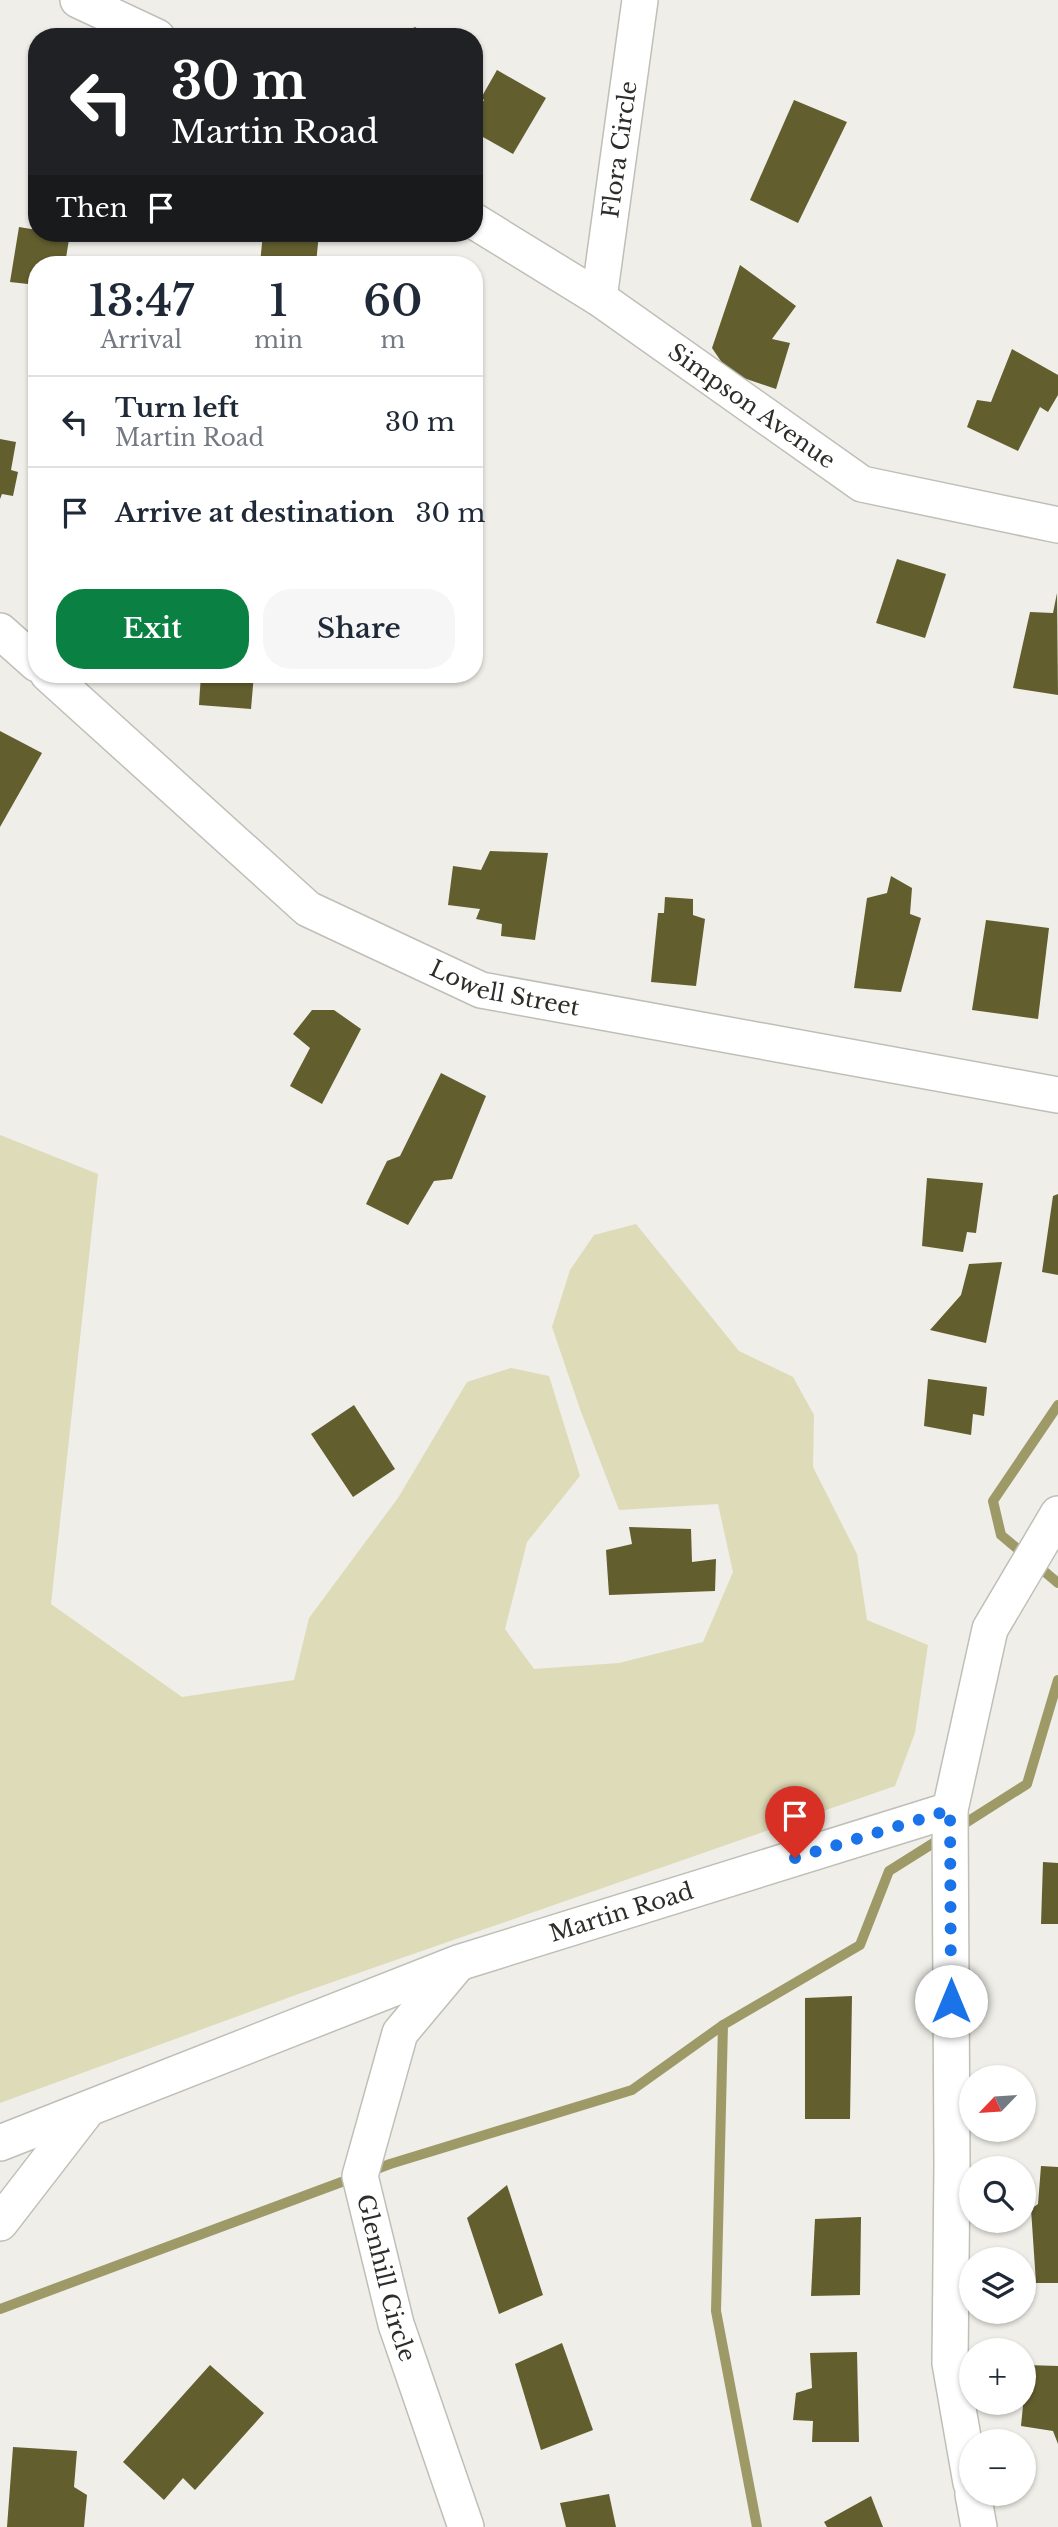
<!DOCTYPE html>
<meta charset="utf-8">
<style>
body{margin:0;font-family:"Libre Baskerville",serif;background:#f6f6f7;color:#1f2937;height:100vh;display:flex;flex-direction:column;font-size:26px;white-space:nowrap}
*{box-sizing:border-box;margin:0}
p{font-size:23px;color:#747a83}
.icon{flex:none;width:38px;height:38px;fill:none;stroke:currentColor;stroke-width:2;stroke-linecap:round;stroke-linejoin:round}
.map{position:relative;flex:1;overflow:hidden}
.sheet{position:absolute;left:28px;top:256px;width:455px;height:427px;display:flex;flex-direction:column;background:#fff;border-radius:28px;box-shadow:0 2px 5px #0004}
.sheet>*{flex:none}
.top-card{position:absolute;left:28px;top:28px;width:455px;height:214px;border-radius:28px;box-shadow:0 2px 5px #0004;background:#202124;color:#fff;overflow:hidden}
.needle{width:46px;rotate:245deg}
.fabs{position:absolute;left:959px;top:2065px;display:grid;gap:14px}
.fabs a{display:grid;place-items:center;width:77px;height:77px;border-radius:50%;background:#fff;box-shadow:0 2px 5px #0004;font-size:35px}
.pin{position:absolute;display:grid;place-items:center;width:60px;height:60px;color:#fff;margin:-72px -30px;border-radius:50% 50% 50% 0;rotate:-45deg;box-shadow:0 0 7px #0007}
.pin .icon{rotate:45deg}
.me{position:absolute;width:77px;margin:-38px;rotate:0deg;stroke-linejoin:round;filter:drop-shadow(0 0 5px #0008)}
.turn{display:flex;align-items:center;gap:24px;height:147px;padding:0 28px;font-size:32px}
.turn .icon{width:91px;height:91px;stroke-width:2.5}
.turn b{display:block;font-size:49px;line-height:60px}
.then{display:flex;align-items:center;height:66px;padding:0 28px;background:#0003;gap:14px;font-size:26px}
.eta{display:flex;justify-content:space-evenly;align-items:center;height:119px;text-align:center}
.eta b{font-size:42px;font-weight:600;line-height:49px}
.cta{display:flex;gap:14px;margin-top:auto;padding:14px 28px}
.cta a{flex:1;height:80px;border-radius:28px;background:#0b8043;color:#fff;font-size:28px;font-weight:600;line-height:80px;text-align:center}
.cta a+a{background:#f6f6f7;color:#1f2937}
ul{padding:0;list-style:none}
li{display:flex;align-items:center;gap:21px;height:91px;padding:0 28px;border-top:2px solid #e0e1e3}
li div{flex:1}
li b{display:block;font-size:26px}
li em{font-style:normal}
.map>svg:first-child{display:block}
.green{fill:#dedbb9}
.lines{fill:none;stroke-linecap:round;stroke-linejoin:round}
.stream{stroke:#9e9a68;stroke-width:10}
.building{fill:#625e2e}
.minor-casing{stroke:#bfbfb8;stroke-width:38}
.minor{stroke:#fff;stroke-width:35}
.route{stroke:#1a73e8;stroke-width:12;stroke-dasharray:0 21.6}
.labels{text-anchor:middle;dominant-baseline:central;stroke-width:7;stroke-linejoin:round;paint-order:stroke}
.street-label{font-size:23px;fill:#2d2d2a;stroke:#fffffe}
</style>
<div class="map">
<svg width="1058" height="2527" viewBox="0 0 1058 2527">
<rect width="100%" height="100%" fill="#efeee8"/>
<!-- green -->
<polygon class="green" points="0,1135 98,1174 51,1604 182,1697 294,1680 309,1618 398,1498 467,1382 511,1368 549,1376 580,1476 527,1542 505,1629 534,1669 619,1663 703,1642 733,1572 718,1504 619,1510 580,1409 552,1327 570,1270 594,1235 636,1224 739,1351 793,1377 814,1415 813,1467 857,1554 867,1620 928,1645 915,1733 895,1786 304,1992 0,2103"/>
<g class="lines">
<!-- stream -->
<g class="stream">
<polyline points="1058,1405 993,1501 1001,1535 1058,1583"/>
<polyline points="956,1829 1027,1784 1058,1680"/>
<polyline points="723,2025 716,2311 757,2527"/>
<polyline points="0,2309 390,2164 632,2090 723,2025 860,1945 889,1871 943,1837"/>
</g>
</g>
<!-- building -->
<g class="building">
<polygon points="415,27 430,37 397,37"/>
<polygon points="497,70 546,98 513,154 474,132 474,116 484,100 481,98"/>
<polygon points="794,100 847,122 798,223 750,200"/>
<polygon points="19,227 37,230 37,233 70,233 66,258 57,259 57,264 37,264 37,285 10,282"/>
<polygon points="263,233 319,233 316,264 260,264"/>
<polygon points="740,265 796,306 772,339 790,343 776,389 729,373 712,348"/>
<polygon points="1012,349 1058,375 1058,395 1048,412 1040,407 1018,451 967,427 977,400 991,402"/>
<polygon points="0,439 16,442 11,470 18,472 13,496 2,494 0,499"/>
<polygon points="897,559 946,574 925,638 876,623"/>
<polygon points="1057,593 1058,695 1013,688 1030,612 1053,613"/>
<polygon points="201,674 254,674 251,709 199,705"/>
<polygon points="0,731 42,753 0,827"/>
<polygon points="490,851 548,853 535,940 501,936 502,924 476,919 480,909 448,905 453,866 481,870"/>
<polygon points="891,876 912,888 910,914 921,918 901,992 854,988 867,898 887,893"/>
<polygon points="665,897 693,899 693,915 705,919 696,986 651,982 658,913 664,913"/>
<polygon points="986,920 1049,928 1038,1019 972,1010"/>
<polygon points="312,1010 334,1010 361,1029 322,1104 290,1086 310,1048 293,1034"/>
<polygon points="441,1073 486,1096 452,1179 434,1181 408,1225 366,1204 387,1161 400,1156"/>
<polygon points="927,1178 983,1183 976,1233 967,1232 963,1252 922,1246"/>
<polygon points="1058,1194 1058,1275 1042,1272 1053,1196"/>
<polygon points="1002,1262 986,1343 930,1330 961,1295 969,1264"/>
<polygon points="928,1379 987,1387 984,1416 973,1414 971,1435 924,1426"/>
<polygon points="354,1405 395,1469 353,1497 311,1434"/>
<polygon points="629,1527 691,1529 692,1562 716,1559 715,1591 609,1595 606,1550 632,1544"/>
<polygon points="1043,1862 1058,1863 1058,1924 1041,1924"/>
<polygon points="852,1996 850,2119 805,2119 805,1998"/>
<polygon points="1041,2166 1058,2167 1058,2283 1036,2283 1031,2209 1038,2204"/>
<polygon points="507,2185 543,2295 499,2314 467,2218"/>
<polygon points="861,2217 860,2295 811,2296 815,2219"/>
<polygon points="562,2343 593,2430 541,2450 515,2364"/>
<polygon points="857,2352 859,2442 812,2442 813,2421 793,2420 796,2393 812,2388 810,2353"/>
<polygon points="210,2365 264,2413 195,2490 183,2478 164,2500 123,2462"/>
<polygon points="1027,2365 1058,2366 1058,2444 1053,2431 1021,2426"/>
<polygon points="13,2447 77,2451 74,2487 87,2495 84,2527 7,2527"/>
<polygon points="609,2494 616,2527 566,2527 560,2503"/>
<polygon points="871,2496 883,2527 827,2527 824,2522"/>
</g>
<g class="lines">
<defs>
<g id="minor">
<polyline points="78,0 157,37"/>
<path id="s1" d="M474,221L599,298L862,484L1058,525"/>
<path id="s2" d="M599,298L640,0"/>
<polyline points="0,631 37,664"/>
<path id="s3" d="M48,674L308,909L481,990L1058,1095"/>
<path id="s4" d="M456,1966L400,2033L360,2176L396,2324L466,2527"/>
<path id="s5" d="M0,2143L458,1963L950,1810"/>
<polyline points="0,2223 88,2109"/>
<polyline points="971,2483 950,2363 952,2165 950,1810 990,1629 1058,1514"/>
<polyline points="973,2494 979,2527"/>
</g>
</defs>
<!-- minor casing -->
<use href="#minor" class="minor-casing"/>
<!-- minor -->
<use href="#minor" class="minor"/>
</g>
<g class="lines">
<!-- route -->
<polyline class="route" points="795,1858 950,1810 951,2001"/>
</g>
<g class="labels">
<!-- street labels -->
<g class="street-label">
<text stroke="none"><textPath href="#s2" startOffset="150">Flora Circle</textPath></text>
<text stroke="none"><textPath href="#s1" startOffset="334">Simpson Avenue</textPath></text>
<text stroke="none"><textPath href="#s3" startOffset="564">Lowell Street</textPath></text>
<text stroke="none"><textPath href="#s5" startOffset="663">Martin Road</textPath></text>
<text stroke="none"><textPath href="#s4" startOffset="341">Glenhill Circle</textPath></text>
</g>
</g>
</svg>
<div class="fabs">
<a><svg class="needle" viewBox="-14 -14 28 28"><path d="M0-13l5 13h-10z" fill="#e53935"/><path d="M0 13l5-13h-10z" fill="#747a83"/></svg></a>
<a><svg class="icon" aria-label="search" viewBox="0 0 24 24"><circle cx="10" cy="10" r="6"/><path d="M15 15l6 6"/></svg></a>
<a><svg class="icon" aria-label="layers" viewBox="0 0 24 24"><path d="M12 4l9 5-9 5-9-5zM3 14l9 5 9-5"/></svg></a>
<a>+</a>
<a>−</a>
</div>
<div class="pin" style="left:795px;top:1858px;background:#d93025"><svg class="icon" aria-label="arrive" viewBox="0 0 24 24"><path d="M6 21V4h12l-3 4 3 4H6"/></svg></div>
<svg class="me" style="left:951px;top:2001px" viewBox="-20 -20 40 40"><circle r="19" fill="#fff"/><path d="M0-13L10 11 0 6-10 11z" fill="#1a73e8"/></svg>
<div class="top-card">
<div class="turn"><svg class="icon" aria-label="left" viewBox="0 0 24 24"><path d="M17 20v-9H6M10 6l-5 5 5 5"/></svg><div><b>30 m</b>Martin Road</div></div>
<div class="then">Then<svg class="icon" aria-label="arrive" viewBox="0 0 24 24"><path d="M6 21V4h12l-3 4 3 4H6"/></svg></div>
</div>
<section class="sheet">
<div class="eta">
<div><b>13:47</b><p>Arrival</p></div>
<div><b>1</b><p>min</p></div>
<div><b>60</b><p>m</p></div>
</div>
<ul>
<li><svg class="icon" aria-label="left" viewBox="0 0 24 24"><path d="M17 20v-9H6M10 6l-5 5 5 5"/></svg><div><b>Turn left</b><p>Martin Road</p></div><em>30 m</em></li>
<li><svg class="icon" aria-label="arrive" viewBox="0 0 24 24"><path d="M6 21V4h12l-3 4 3 4H6"/></svg><div><b>Arrive at destination</b></div><em>30 m</em></li>
</ul>
<div class="cta"><a>Exit</a><a>Share</a></div>
</section>
</div>
